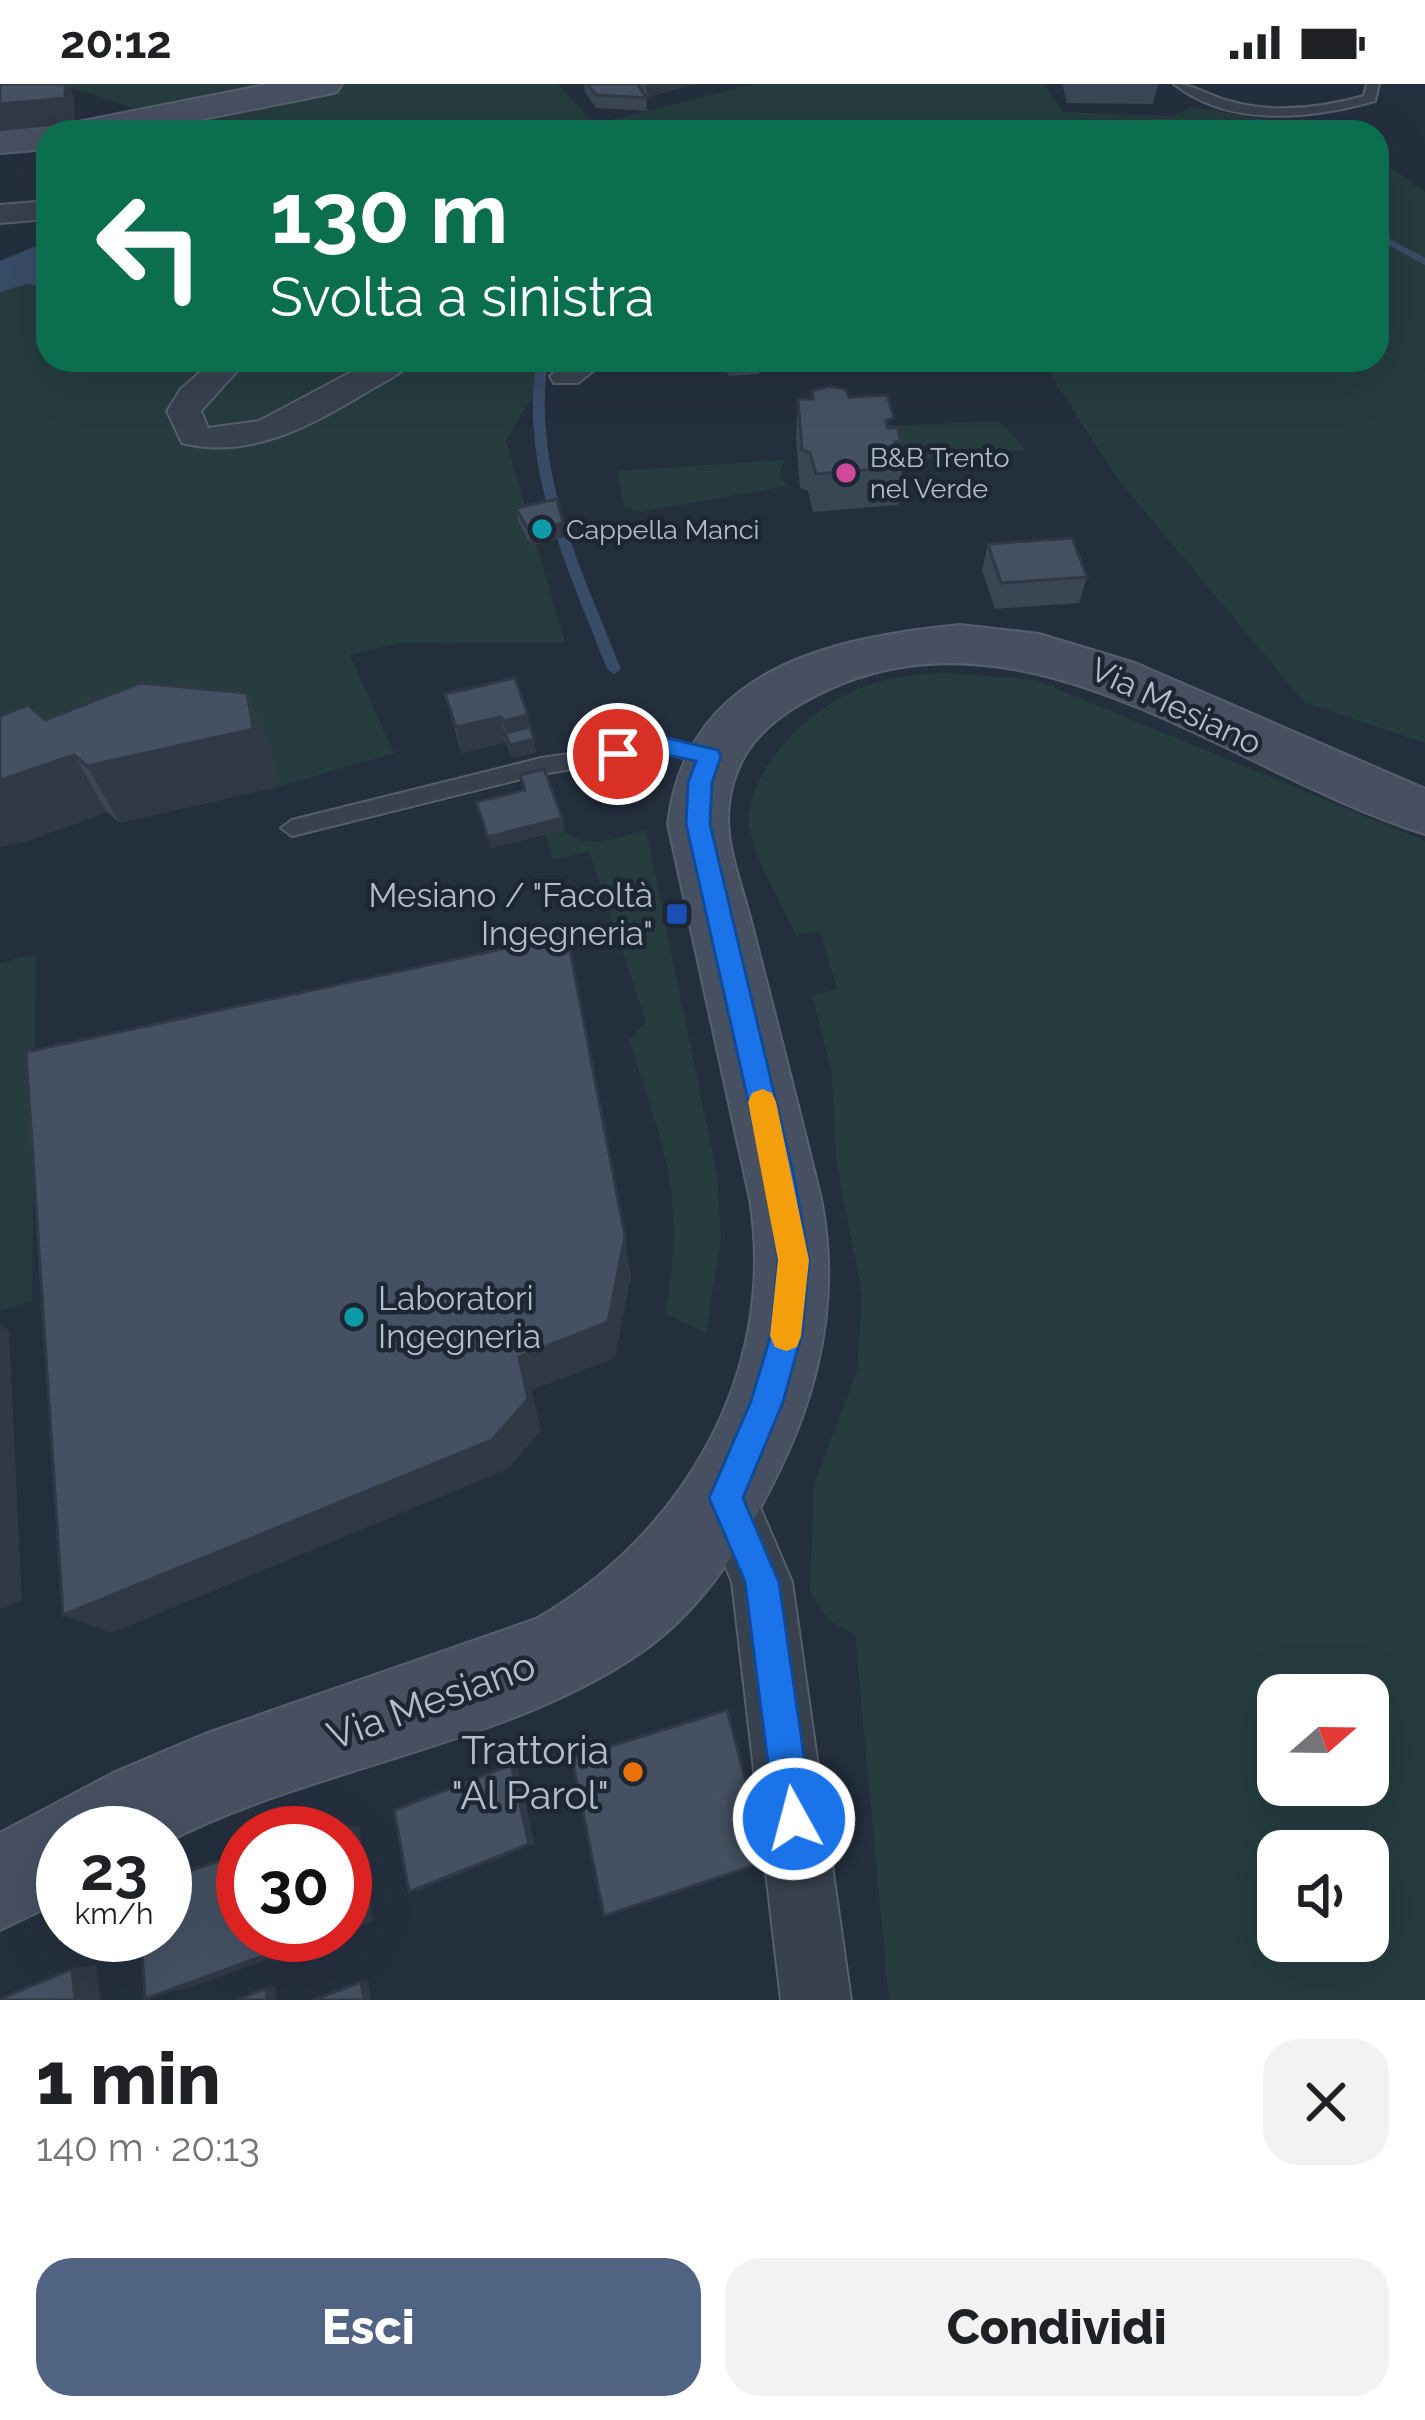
<!DOCTYPE html>
<html lang="it">
<meta charset="utf-8">
<style>
body{margin:0;font-family:Raleway,sans-serif;background:#f2f2f2;color:#202124;height:100vh;display:flex;flex-direction:column;font-size:45px;white-space:nowrap}
*{box-sizing:border-box;margin:0}
p{font-size:39px;color:#757577}
.icon{flex:none;width:66px;height:66px;fill:none;stroke:currentColor;stroke-width:2;stroke-linecap:round;stroke-linejoin:round}
.map{position:relative;height:1916px;overflow:hidden}
.details{display:flex;flex-direction:column;background:#fff;flex:1}
.details>*{flex:none}
.hud{position:absolute;left:36px;top:36px;width:1353px;height:252px;border-radius:36px;box-shadow:0 12px 48px #0002;background:#0b6e4f;color:#fff;overflow:hidden}
.needle{width:78px;rotate:70deg}
.controls{position:absolute;left:1257px;top:1590px;display:grid;gap:24px}
.controls a{display:grid;place-items:center;width:132px;height:132px;border-radius:24px;background:#fff;box-shadow:0 12px 48px #0002;font-size:60px}
.speed{position:absolute;left:36px;top:1722px;display:flex;gap:24px;font-size:60px;font-weight:700;text-align:center}
.speed>*{display:grid;place-content:center;width:156px;height:156px;border-radius:50%;background:#fff;box-shadow:0 12px 48px #0002;line-height:1}
.speed small{font-size:30px;font-weight:400}
.speed .limit{border:18px solid #d22;background:#fff;color:#111}
.pin{position:absolute;display:grid;place-items:center;width:102px;height:102px;color:#fff;margin:-51px;border:6px solid #fff;border-radius:50%;box-shadow:0 3px 12px #0007}
.me{position:absolute;width:132px;margin:-66px;rotate:353deg;stroke-linejoin:round;filter:drop-shadow(0 0 9px #0008)}
.turn{display:flex;align-items:center;gap:42px;height:252px;padding:0 36px;font-size:54px}
.turn .icon{width:156px;height:156px;stroke-width:2.5}
.turn b{display:block;font-size:84px;line-height:102px}
.round{display:grid;place-items:center;flex:none;width:126px;height:126px;border-radius:36px;background:#f2f2f2}
.head{display:flex;align-items:center;justify-content:space-between;height:204px;padding:0 36px}
h1{font-size:72px;font-weight:800;line-height:90px}
.button{display:flex;gap:24px;margin-top:auto;padding:24px 36px}
.button a{flex:1;height:138px;border-radius:36px;background:#506383;color:#fff;font-size:48px;font-weight:800;line-height:138px;text-align:center}
.button a+a{background:#f2f2f2;color:#202124}
.status{display:flex;justify-content:space-between;align-items:center;height:84px;padding:0 60px;background:#fff;direction:ltr}
.status svg{height:33px;fill:currentColor}
.map>svg:first-child{display:block}
.green{fill:#263c3f;fill-rule:evenodd}
.water{fill:#394c67}
.lines{fill:none;stroke-linecap:round;stroke-linejoin:round}
.stream{fill:#394c67;fill-rule:evenodd}
.lane-casing{stroke:#565f6c;stroke-width:4}
.street-casing{stroke:#565f6c;stroke-width:4}
.secondary-casing{stroke:#565f6c;stroke-width:4}
.lane{fill:#38414e;fill-rule:evenodd}
.street{fill:#38414e;fill-rule:evenodd}
.secondary{fill:#465061;fill-rule:evenodd}
.wall{fill:#3b4654}
.shaded-wall{fill:#303945}
.building{fill:#455162;stroke:#303945;stroke-width:3}
.route{fill:#1a73e8;stroke:#114b97;stroke-width:3}
.slow{fill:#f59e0b}
.hotel-dot{fill:#d1479c;stroke:#1d2633;stroke-width:4.5}
.culture-dot{fill:#0f9aa8;stroke:#1d2633;stroke-width:4.5}
.transit-dot{fill:#1a4fb4;stroke:#1d2633;stroke-width:4.5}
.food-dot{fill:#e8710a;stroke:#1d2633;stroke-width:4.5}
.labels{text-anchor:middle;dominant-baseline:central;stroke-width:9;stroke-linejoin:round;paint-order:stroke}
.far-poi-label{font-size:27px;fill:#b4bcc9;stroke:#1d2633;text-anchor:start}
.street-label{font-size:33px;fill:#b4bcc9;stroke:#1d2633}
.poi-label{font-size:33px;fill:#b4bcc9;stroke:#1d2633;text-anchor:end}
.near-street-label{font-size:39px;fill:#b4bcc9;stroke:#1d2633}
.near-poi-label{font-size:39px;fill:#b4bcc9;stroke:#1d2633;text-anchor:end}
</style>
<div class="status"><b>20:12</b><svg viewBox="0 0 49 12"><path d="M0 12V9h3v3zM5 12V6h3v6zM10 12V3h3v9zM15 12V0h3v12zM26 1h20v11H26zM47 4h2v5h-2z"/></svg></div>
<div class="map">
<svg width="1425" height="1916" viewBox="0 0 1425 1916">
<rect width="100%" height="100%" fill="#242f3e"/>
<!-- green -->
<g class="green">
<polygon points="62,0 557,0 595,40 755,0 1044,0 1063,28 1172,32 1193,23 1337,48 188,48 192,44"/>
<polygon points="1377,74 1425,108 1425,659 1304,618 1117,394 1041,276 1377,276"/>
<polygon points="28,200 48,204 48,276 554,276 506,357 565,558 398,559 350,571 394,669 277,703 270,668 0,702 0,208"/>
<polygon points="999,337 1026,366 900,376 891,342"/>
<polygon points="784,376 779,393 788,402 640,428 624,423 617,387"/>
<path d="M948,589L1036,596L1425,757V1916H889L855,1551L829,1537L810,1507L814,1400L857,1287L862,1210L836,1077L832,991L812,911L837,905L820,847L796,851C782,821 745,761 749,729C758,670 820,616 874,599C898,591 923,590 948,589ZM1278,1611H1368V1701H1278ZM1278,1767H1368V1857H1278Z"/>
<path d="M564,746C584,769 620,752 646,746L717,1090L721,1157L706,1249L665,1229C687,1114 664,1064 629,957L646,937L589,768L553,776L545,751Z"/>
<polygon points="36,870 32,1217 0,1227 0,879"/>
</g>
<!-- water -->
<polygon class="water" points="48,157 48,204 28,200 0,208 0,177"/>
<g class="lines">
<!-- stream -->
<g class="stream">
<polygon points="1377,148 1425,174 1425,181 1377,155"/>
<path d="M541,281L547,284C534,392 582,487 621,585L614,590L607,585C569,487 522,392 535,284Z"/>
</g>
<defs>
<g id="lane">
<path d="M1174,0C1194,0 1209,12 1229,17C1273,30 1321,24 1364,12L1367,0H1379L1375,17C1311,35 1229,44 1174,0Z"/>
<polygon points="667,656 717,667 720,672 710,680 667,670 541,690 292,752 281,744 292,736 541,674"/>
</g>
<g id="street">
<polygon points="48,117 48,135 0,139 0,121"/>
<path d="M214,276H247L201,327L208,344L259,337L374,276H413C402,290 382,299 367,308C310,342 250,376 182,359L167,327L181,305Z"/>
<polygon points="569,276 607,276 578,299 554,299 550,292"/>
<polygon points="726,1385 747,1393 792,1498 851,1916 781,1916 732,1498 697,1414 705,1393"/>
</g>
<g id="secondary">
<polygon points="270,0 342,0 337,8 324,11 138,48 65,48 70,40 83,37"/>
<polygon points="48,43 62,48 48,48 48,65 0,69 0,47"/>
<path d="M960,541L1039,550L1135,579L1425,705V750C1226,688 1014,497 802,619C756,645 729,681 728,735C728,768 744,808 752,841C775,932 799,1023 821,1115C839,1207 822,1297 782,1381C748,1452 706,1524 640,1569C505,1662 311,1683 165,1759V1749H63V1816L0,1846V1749L115,1688L205,1650L536,1535C684,1450 778,1288 750,1115L668,740C686,585 829,554 960,541Z"/>
</g>
</defs>
<!-- lane casing -->
<use href="#lane" class="lane-casing"/>
<!-- street casing -->
<use href="#street" class="street-casing"/>
<!-- secondary casing -->
<use href="#secondary" class="secondary-casing"/>
<!-- lane -->
<use href="#lane" class="lane"/>
<!-- street -->
<use href="#street" class="street"/>
<!-- secondary -->
<use href="#secondary" class="secondary"/>
</g>
<!-- wall -->
<g class="wall">
<polygon points="584,0 696,0 646,13 647,27 596,24 585,8"/>
<polygon points="1062,0 1158,0 1153,20 1067,19"/>
<polygon points="685,276 772,276 772,280 759,281 759,290 728,292 727,287 720,288 718,282 687,285"/>
<polygon points="812,307 849,313 893,344 903,383 898,421 813,428 808,407 800,404 796,354 798,315 812,315"/>
<polygon points="516,424 565,453 531,462 518,437"/>
<polygon points="988,460 1087,493 1079,519 995,525 982,486"/>
<polygon points="247,609 271,668 277,703 120,739 107,728 28,757 0,763 0,632 45,636"/>
<polygon points="445,610 530,643 536,668 512,674 506,658 461,669"/>
</g>
<!-- shaded-wall -->
<g class="shaded-wall">
<polygon points="65,0 69,0 74,13 75,40 0,47 0,20"/>
<polygon points="646,0 696,0 647,13"/>
<polygon points="563,439 565,453 531,462 530,449"/>
<polygon points="247,609 271,668 277,703 120,739 87,682"/>
<polygon points="528,631 532,656 534,655 536,668 512,674 503,637"/>
<polygon points="501,633 506,658 461,669 456,643"/>
<polygon points="74,671 107,728 28,757 0,763 0,696"/>
<polygon points="562,734 564,746 490,765 488,753"/>
<polygon points="625,1152 631,1192 615,1274 532,1306 541,1347 508,1385 112,1549 63,1531 519,1273"/>
<polygon points="0,1240 9,1247 22,1517 0,1525"/>
<polygon points="511,1681 518,1684 535,1760 420,1806 409,1808"/>
<polygon points="328,1740 359,1742 373,1837 345,1847 345,1749 329,1749"/>
<polygon points="321,1851 335,1851 194,1902 145,1915"/>
<polygon points="96,1881 101,1916 75,1916 72,1885"/>
<polygon points="368,1895 371,1916 364,1916 361,1898"/>
<polygon points="275,1902 276,1916 267,1916 266,1904"/>
</g>
<!-- building -->
<g class="building">
<polygon points="0,0 65,0 65,14 0,20"/>
<polygon points="587,0 637,0 647,14 596,11"/>
<polygon points="829,302 846,305 849,313 887,311 894,334 886,337 887,344 898,344 900,357 895,358 903,383 816,390 810,369 802,366 798,315 813,315 812,307"/>
<polygon points="557,415 563,439 530,449 516,424"/>
<polygon points="1072,454 1087,493 1001,499 988,460"/>
<polygon points="515,594 528,631 503,637 501,633 456,643 445,610"/>
<polygon points="140,599 247,609 253,645 87,682 74,671 0,696 0,632 28,621 45,636"/>
<polygon points="530,643 534,655 510,661 505,649"/>
<polygon points="544,685 562,734 488,753 476,718 525,706 520,691"/>
<polygon points="567,851 625,1152 608,1238 519,1273 528,1315 492,1356 63,1531 26,968"/>
<polygon points="727,1626 767,1777 604,1832 572,1674"/>
<polygon points="511,1681 529,1760 409,1808 394,1726"/>
<polygon points="328,1740 329,1749 300,1749"/>
<polygon points="243,1769 243,1851 321,1851 145,1915 141,1851 165,1851 165,1795"/>
<polygon points="72,1885 75,1916 0,1916 0,1915"/>
<polygon points="361,1898 364,1916 313,1916"/>
<polygon points="266,1904 267,1916 237,1916"/>
</g>
<!-- route -->
<polygon class="route" points="667,654 718,666 721,672 712,699 710,740 795,1097 809,1176 802,1250 783,1318 743,1414 779,1498 813,1735 807,1748 794,1754 781,1748 775,1735 745,1498 709,1414 751,1317 771,1250 778,1176 766,1097 686,740 688,699 696,677 667,671 618,678 607,670 618,661"/>
<!-- slow -->
<polygon class="slow" points="762,1005 772,1009 776,1018 809,1176 801,1252 797,1263 786,1267 775,1263 770,1252 778,1176 748,1018 752,1009"/>
<!-- markers -->
<circle class="hotel-dot" cx="846" cy="389" r="12"/>
<g class="culture-dot">
<circle cx="542" cy="445" r="12"/>
<circle cx="354" cy="1233" r="12"/>
</g>
<rect class="transit-dot" x="665" y="818" width="24" height="24" rx="6"/>
<circle class="food-dot" cx="633" cy="1688" r="12"/>
<g class="labels">
<!-- far-poi labels -->
<g class="far-poi-label">
<text x="870" y="373">B&amp;B Trento<tspan x="870" dy="31">nel Verde</tspan></text>
<text x="566" y="445">Cappella Manci</text>
</g>
<!-- street labels -->
<g class="street-label">
<text transform="translate(1176 622) rotate(25)">Via Mesiano</text>
</g>
<!-- poi labels -->
<g class="poi-label">
<text x="653" y="811">Mesiano / "Facoltà<tspan x="653" dy="38">Ingegneria"</tspan></text>
<text x="378" y="1214" text-anchor="start">Laboratori<tspan x="378" dy="38">Ingegneria</tspan></text>
</g>
<!-- near-street labels -->
<g class="near-street-label">
<text transform="translate(431 1616) rotate(-20)">Via Mesiano</text>
</g>
<!-- near-poi labels -->
<g class="near-poi-label">
<text x="609" y="1666">Trattoria<tspan x="609" dy="45">"Al Parol"</tspan></text>
</g>
</g>
</svg>
<div class="controls">
<a><svg class="needle" viewBox="-14 -14 28 28"><path d="M0-13l5 13h-10z" fill="#e53935"/><path d="M0 13l5-13h-10z" fill="#757577"/></svg></a>
<a><svg class="icon" aria-label="sound" viewBox="0 0 24 24"><path d="M4 9h4l5-4v14l-5-4H4zM17 9q2 3 0 6"/></svg></a>
</div>
<div class="speed"><div>23<small>km/h</small></div><div class="limit">30</div></div>
<div class="pin" style="left:618px;top:670px;background:#d93025"><svg class="icon" aria-label="arrive" viewBox="0 0 24 24"><path d="M6 21V4h12l-3 4 3 4H6"/></svg></div>
<svg class="me" style="left:794px;top:1735px" viewBox="-20 -20 40 40"><circle r="17" fill="#1a73e8" stroke="#fff" stroke-width="3"/><path d="M0-11L8 9 0 5-8 9z" fill="#fff"/></svg>
<div class="hud">
<div class="turn"><svg class="icon" aria-label="left" viewBox="0 0 24 24"><path d="M17 20v-9H6M10 6l-5 5 5 5"/></svg><div><b>130 m</b>Svolta a sinistra</div></div>
</div>
</div>
<section class="details">
<div class="head"><div><h1>1 min</h1><p>140 m · 20:13</p></div><a class="round"><svg class="icon" aria-label="close" viewBox="0 0 24 24"><path d="M6 6l12 12M18 6L6 18"/></svg></a></div>
<div class="button"><a>Esci</a><a>Condividi</a></div>
</section>
